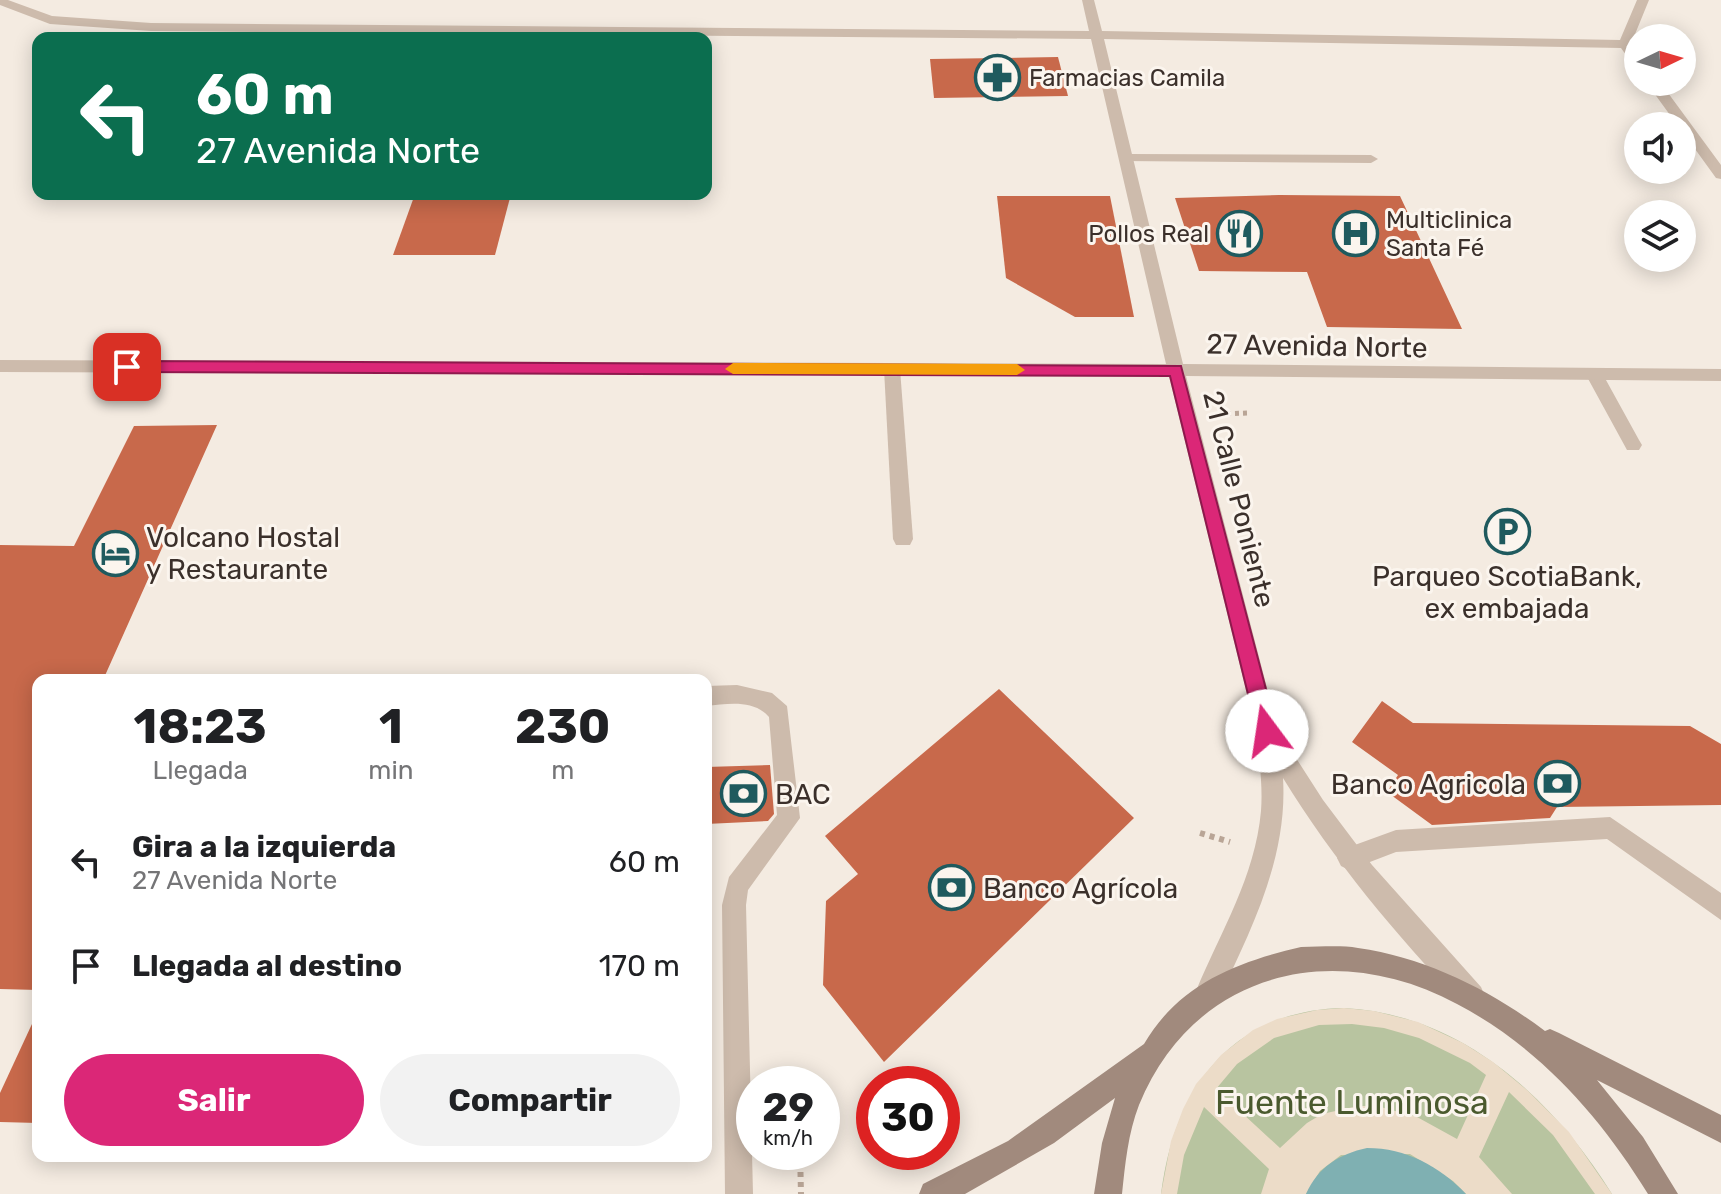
<!DOCTYPE html>
<html lang="es">
<meta charset="utf-8">
<style>
body{margin:0;font-family:Rubik,sans-serif;background:#f2f2f2;color:#202124;height:100vh;display:flex;flex-direction:column;font-size:30px;white-space:nowrap}
*{box-sizing:border-box;margin:0}
p{font-size:26px;color:#757577}
.icon{flex:none;width:44px;height:44px;fill:none;stroke:currentColor;stroke-width:2;stroke-linecap:round;stroke-linejoin:round}
.map{position:relative;flex:1;overflow:hidden}
.details{position:absolute;left:32px;top:674px;width:680px;height:488px;display:flex;flex-direction:column;background:#fff;border-radius:16px;box-shadow:0 4px 20px #0003}
.details>*{flex:none}
.banner{position:absolute;left:32px;top:32px;width:680px;height:168px;border-radius:16px;box-shadow:0 4px 20px #0003;background:#0b6e4f;color:#fff;overflow:hidden}
.needle{width:52px;rotate:85deg}
.buttons{position:absolute;left:1624px;top:24px;display:grid;gap:16px}
.buttons a{display:grid;place-items:center;width:72px;height:72px;border-radius:50%;background:#fff;box-shadow:0 4px 20px #0003;font-size:40px}
.speed{position:absolute;left:736px;top:1066px;display:flex;gap:16px;font-size:40px;font-weight:700;text-align:center}
.speed>*{display:grid;place-content:center;width:104px;height:104px;border-radius:50%;background:#fff;box-shadow:0 4px 20px #0003;line-height:1}
.speed small{font-size:20px;font-weight:400}
.speed .limit{border:12px solid #d22;background:#fff;color:#111}
.pin{position:absolute;display:grid;place-items:center;width:68px;height:68px;color:#fff;margin:-34px;border-radius:16px;box-shadow:0 4px 12px #0006}
.me{position:absolute;width:88px;margin:-44px;rotate:346deg;stroke-linejoin:round;filter:drop-shadow(0 0 6px #0008)}
.turn{display:flex;align-items:center;gap:28px;height:168px;padding:0 32px;font-size:36px}
.turn .icon{width:104px;height:104px;stroke-width:2.5}
.turn b{display:block;font-size:56px;line-height:68px}
.eta{display:flex;justify-content:space-evenly;align-items:center;height:136px;text-align:center}
.eta b{font-size:48px;font-weight:700;line-height:56px}
.primary-button{display:flex;gap:16px;margin-top:auto;padding:16px 32px}
.primary-button a{flex:1;height:92px;border-radius:48px;background:#db2777;color:#fff;font-size:32px;font-weight:700;line-height:92px;text-align:center}
.primary-button a+a{background:#f2f2f2;color:#202124}
ul{padding:0;list-style:none}
li{display:flex;align-items:center;gap:24px;height:104px;padding:0 32px}
li div{flex:1}
li b{display:block;font-size:30px}
li em{font-style:normal}
.map>svg:first-child{display:block}
.green{fill:#b8c4a0}
.plaza{fill:#ecdcc8;fill-rule:evenodd}
.water{fill:#7fb0b2}
.building{fill:#c8694b}
.lines{fill:none;stroke-linecap:round;stroke-linejoin:round}
.path-far1{stroke:#b9a596;stroke-width:5;stroke-dasharray:4 4;stroke-linecap:butt}
.path{stroke:#b9a596;stroke-width:6;stroke-dasharray:5 5;stroke-linecap:butt}
.lane{fill:#cdbbac;fill-rule:evenodd}
.street{fill:#cdbbac;fill-rule:evenodd}
.secondary{fill:#a18a7d;fill-rule:evenodd}
.route{fill:#db2777;stroke:#8e194d;stroke-width:2}
.slow{fill:#f59e0b}
.labels{text-anchor:middle;dominant-baseline:central;stroke-width:6;stroke-linejoin:round;paint-order:stroke}
.far-poi-label{font-size:24px;fill:#3b302b;stroke:#fbf5ee;text-anchor:start}
.street-label{font-size:28px;fill:#3b302b;stroke:#fbf5ee}
.poi-label{font-size:28px;fill:#3b302b;stroke:#fbf5ee;text-anchor:start}
.near-park-label{font-size:34px;fill:#4a5a2e;stroke:#fbf5ee}
</style>
<div class="map">
<svg width="1721" height="1194" viewBox="0 0 1721 1194">
<rect width="100%" height="100%" fill="#f4ebe1"/>
<!-- green -->
<path class="green" d="M1344,1008C1462,1014 1553,1099 1612,1194H1161C1174,1088 1232,1010 1344,1008Z"/>
<!-- plaza -->
<path class="plaza" d="M1344,1008L1374,1011L1418,1022L1463,1043L1493,1062L1528,1091L1569,1132L1612,1194H1595L1553,1135L1509,1092L1479,1157L1512,1194H1466L1453,1181L1410,1154L1341,1155L1320,1171L1306,1194H1261L1269,1169L1204,1107L1184,1155L1177,1194H1161L1171,1141L1183,1109L1196,1084L1221,1055L1253,1030L1277,1019L1317,1010ZM1352,1024L1384,1028L1419,1038L1470,1063L1486,1075L1457,1139L1417,1117L1377,1106H1358L1322,1114L1307,1123L1280,1148L1216,1089L1237,1064L1274,1038L1319,1025Z"/>
<!-- water -->
<path class="water" d="M1367,1148C1406,1148 1439,1166 1466,1194H1306C1318,1167 1339,1154 1367,1148Z"/>
<!-- building -->
<g class="building">
<polygon points="1058,57 1068,96 934,98 930,59"/>
<polygon points="415,194 511,194 495,255 393,255"/>
<polygon points="1279,195 1400,196 1462,329 1327,327 1307,272 1199,271 1175,198"/>
<polygon points="997,196 1110,196 1134,317 1075,317 1006,278"/>
<polygon points="217,425 103,680 38,680 38,990 0,989 0,545 74,546 134,426"/>
<polygon points="999,689 1134,818 884,1062 823,985 826,901 858,874 825,836"/>
<polygon points="1382,701 1413,723 1690,726 1721,744 1721,805 1557,807 1550,818 1432,825 1387,792 1398,775 1352,742"/>
<polygon points="770,765 774,814 768,821 706,824 706,767"/>
<polygon points="38,1011 38,1123 0,1122 0,1093"/>
</g>
<g class="lines">
<!-- path-far1 -->
<polyline class="path-far1" points="1219,414 1250,413"/>
<!-- path -->
<g class="path">
<polyline points="1200,833 1230,842"/>
<polyline points="800,1152 801,1194"/>
</g>
<!-- lane -->
<g class="lane">
<polygon points="1127,154 1371,155 1378,159 1371,163 1122,161 1120,158"/>
<polygon points="892,363 900,369 913,539 910,545 896,545 893,539 884,369"/>
<polygon points="1595,369 1601,371 1639,440 1642,445 1639,450 1627,450 1586,375"/>
<path d="M737,685L772,693L787,706L800,818L748,890L746,905L753,1194H725L722,905L729,877L777,815L769,717C753,699 728,704 706,706V686Z"/>
<polygon points="1610,817 1721,893 1721,920 1607,839 1396,852 1349,870 1341,866 1337,858 1341,850 1396,830"/>
</g>
<!-- street -->
<g class="street">
<path d="M0,0H8L52,16L151,23L1089,31L1082,0H1094L1102,31L1620,40L1637,0H1649L1631,44L1638,53V66L1633,65L1621,48L1104,39L1183,364L1721,369V381L1186,376L1278,730L1323,800L1372,865L1481,987L1485,996L1481,1005L1472,1009L1463,1005C1396,935 1334,861 1283,778C1288,858 1251,930 1218,1000L1209,1004L1200,1000L1196,991C1221,931 1255,877 1261,811C1263,785 1259,757 1256,731L1169,376L0,372V360L1166,364L1091,39L151,31L50,24L0,5Z"/>
<polygon points="1646,82 1660,82 1721,165 1721,179 1716,178 1682,131 1682,126 1678,126"/>
</g>
<!-- secondary -->
<path class="secondary" d="M1301,947C1320,947 1340,945 1358,948C1427,958 1490,990 1545,1031L1550,1029L1559,1033L1721,1115V1143L1597,1080L1643,1137L1678,1194H1648C1600,1116 1539,1047 1457,1004C1334,938 1194,971 1139,1105C1128,1133 1125,1165 1122,1194H1094L1102,1143L1115,1098L1054,1143L972,1190L965,1194H919L923,1184L1008,1141L1144,1044C1179,984 1237,962 1301,947Z"/>
</g>
<!-- route -->
<polygon class="route" points="127,361 1181,366 1277,731 1274,738 1267,741 1260,738 1257,731 1170,376 127,372 120,367"/>
<!-- slow -->
<polygon class="slow" points="733,363 1017,364 1025,370 1017,375 733,374 725,369"/>
<!-- icons -->
<defs>
<symbol id="pharmacy-ring" viewBox="-11 -11 22 22"><circle r="9.5" fill="#fbf5ee" stroke="#1f5a5e" stroke-width="1.5"/><path d="M-2-6h4v4h4v4h-4v4h-4v-4h-4v-4h4Z" fill="#1f5a5e"/></symbol>
<symbol id="restaurant-ring" viewBox="-11 -11 22 22"><circle r="9.5" fill="#fbf5ee" stroke="#1f5a5e" stroke-width="1.5"/><path d="M-5-6h1v4h1v-4h1v4h1v-4h1v5L-1.5 .5V6h-2V.5L-5-1ZM5-6V6H3V1.5H1.5Q1.5-4 5-6Z" fill="#1f5a5e"/></symbol>
<symbol id="hospital-ring" viewBox="-11 -11 22 22"><circle r="9.5" fill="#fbf5ee" stroke="#1f5a5e" stroke-width="1.5"/><path d="M-5-5h3v3.5h4V-5h3V5h-3V1.5h-4V5h-3Z" fill="#1f5a5e"/></symbol>
<symbol id="parking-ring" viewBox="-11 -11 22 22"><circle r="9.5" fill="#fbf5ee" stroke="#1f5a5e" stroke-width="1.5"/><path d="M-3.5-5.5H1a3.5 3.5 0 0 1 0 7H-1V5.5H-3.5ZM-1-3.4V-.6H.8a1.4 1.4 0 0 0 0-2.8Z" fill="#1f5a5e"/></symbol>
<symbol id="hotel-ring" viewBox="-11 -11 22 22"><circle r="9.5" fill="#fbf5ee" stroke="#1f5a5e" stroke-width="1.5"/><path d="M-6-4.5h1.5V1H6V5H4.5V3h-9V5H-6ZM-4 0a1.8 1.8 0 1 1 3.6 0ZM.5 0V-2.5h3Q6-2.5 6 0Z" fill="#1f5a5e"/></symbol>
<symbol id="bank-ring" viewBox="-11 -11 22 22"><circle r="9.5" fill="#fbf5ee" stroke="#1f5a5e" stroke-width="1.5"/><path d="M-6-4H6V4H-6ZM0-2.3a2.3 2.3 0 1 0 0 4.6a2.3 2.3 0 1 0 0-4.6Z" fill="#1f5a5e"/></symbol>
</defs>
<g fill-rule="evenodd">
<use href="#pharmacy-ring" x="972" y="52" width="51" height="51"/>
<use href="#restaurant-ring" x="1214" y="208" width="51" height="51"/>
<use href="#hospital-ring" x="1330" y="208" width="51" height="51"/>
<use href="#parking-ring" x="1482" y="506" width="51" height="51"/>
<use href="#hotel-ring" x="90" y="528" width="51" height="51"/>
<use href="#bank-ring" x="1532" y="758" width="51" height="51"/>
<use href="#bank-ring" x="718" y="768" width="51" height="51"/>
<use href="#bank-ring" x="926" y="862" width="51" height="51"/>
</g>
<g class="labels">
<!-- far-poi labels -->
<g class="far-poi-label">
<text x="1029" y="78">Farmacias Camila</text>
<text x="1386" y="220">Multiclinica<tspan x="1386" dy="28">Santa Fé</tspan></text>
<text x="1209" y="234" text-anchor="end">Pollos Real</text>
</g>
<!-- street labels -->
<g class="street-label">
<text transform="translate(1317 346) rotate(1)">27 Avenida Norte</text>
<text transform="translate(1239 499) rotate(76)">21 Calle Poniente</text>
</g>
<!-- poi labels -->
<g class="poi-label">
<text x="146" y="537">Volcano Hostal<tspan x="146" dy="32">y Restaurante</tspan></text>
<text x="1507" y="576" text-anchor="middle">Parqueo ScotiaBank,<tspan x="1507" dy="32">ex embajada</tspan></text>
<text x="1526" y="784" text-anchor="end">Banco Agricola</text>
<text x="775" y="794">BAC</text>
<text x="983" y="888">Banco Agrícola</text>
</g>
<!-- near-park labels -->
<g class="near-park-label">
<text x="1352" y="1102">Fuente Luminosa</text>
</g>
</g>
</svg>
<div class="buttons">
<a><svg class="needle" viewBox="-14 -14 28 28"><path d="M0-13l5 13h-10z" fill="#e53935"/><path d="M0 13l5-13h-10z" fill="#757577"/></svg></a>
<a><svg class="icon" aria-label="sound" viewBox="0 0 24 24"><path d="M4 9h4l5-4v14l-5-4H4zM17 9q2 3 0 6"/></svg></a>
<a><svg class="icon" aria-label="layers" viewBox="0 0 24 24"><path d="M12 4l9 5-9 5-9-5zM3 14l9 5 9-5"/></svg></a>
</div>
<div class="speed"><div>29<small>km/h</small></div><div class="limit">30</div></div>
<div class="pin" style="left:127px;top:367px;background:#d93025"><svg class="icon" aria-label="arrive" viewBox="0 0 24 24"><path d="M6 21V4h12l-3 4 3 4H6"/></svg></div>
<svg class="me" style="left:1267px;top:731px" viewBox="-20 -20 40 40"><circle r="19" fill="#fff"/><path d="M0-13L10 11 0 6-10 11z" fill="#db2777"/></svg>
<div class="banner">
<div class="turn"><svg class="icon" aria-label="left" viewBox="0 0 24 24"><path d="M17 20v-9H6M10 6l-5 5 5 5"/></svg><div><b>60 m</b>27 Avenida Norte</div></div>
</div>
<section class="details">
<div class="eta">
<div><b>18:23</b><p>Llegada</p></div>
<div><b>1</b><p>min</p></div>
<div><b>230</b><p>m</p></div>
</div>
<ul>
<li><svg class="icon" aria-label="left" viewBox="0 0 24 24"><path d="M17 20v-9H6M10 6l-5 5 5 5"/></svg><div><b>Gira a la izquierda</b><p>27 Avenida Norte</p></div><em>60 m</em></li>
<li><svg class="icon" aria-label="arrive" viewBox="0 0 24 24"><path d="M6 21V4h12l-3 4 3 4H6"/></svg><div><b>Llegada al destino</b></div><em>170 m</em></li>
</ul>
<div class="primary-button"><a>Salir</a><a>Compartir</a></div>
</section>
</div>
